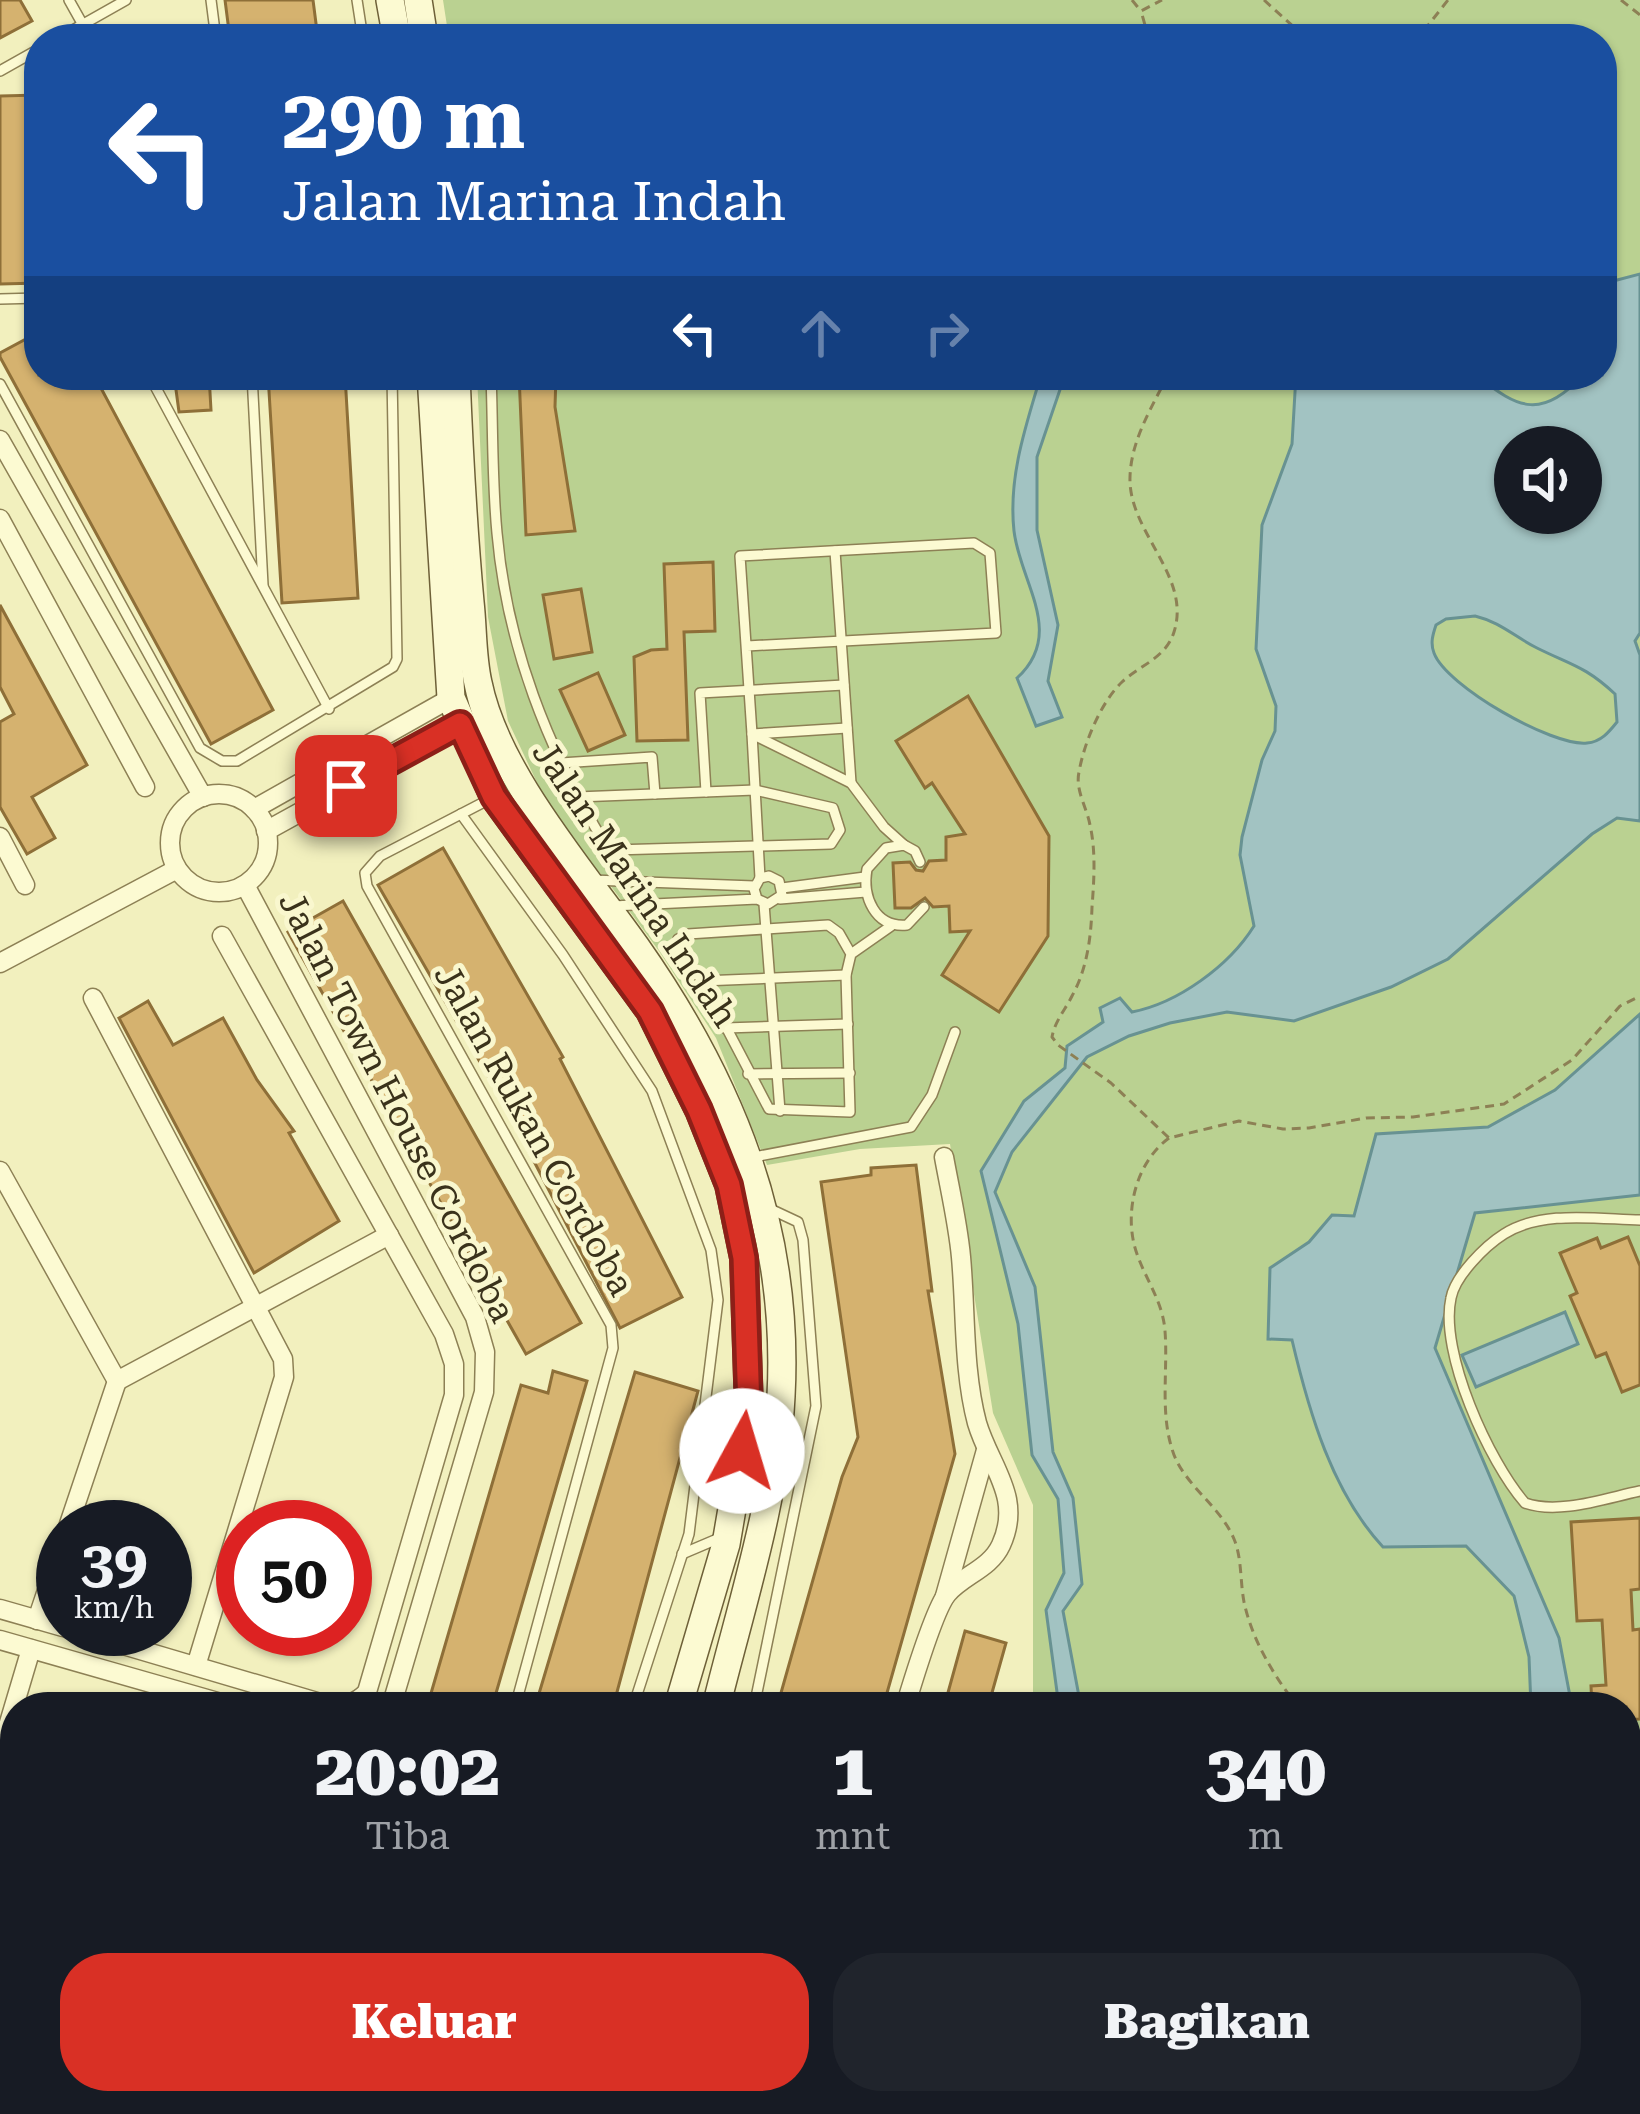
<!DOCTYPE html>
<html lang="id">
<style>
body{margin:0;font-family:"Roboto Serif",serif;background:#20242c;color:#f1f3f6;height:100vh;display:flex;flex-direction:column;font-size:45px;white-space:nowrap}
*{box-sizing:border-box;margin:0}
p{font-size:39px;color:#9ea1a6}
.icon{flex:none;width:66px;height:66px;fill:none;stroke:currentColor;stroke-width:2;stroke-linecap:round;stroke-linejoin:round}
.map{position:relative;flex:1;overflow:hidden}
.details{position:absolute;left:0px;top:1692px;width:1641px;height:423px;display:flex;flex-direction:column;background:#171b24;border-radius:48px 48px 0 0;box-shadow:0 3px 9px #0004}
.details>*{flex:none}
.banner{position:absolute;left:24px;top:24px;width:1593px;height:366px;border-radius:48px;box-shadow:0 3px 9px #0004;background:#1a4fa0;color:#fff;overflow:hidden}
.tools{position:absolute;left:1494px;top:426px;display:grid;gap:24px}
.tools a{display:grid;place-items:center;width:108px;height:108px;border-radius:50%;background:#171b24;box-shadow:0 3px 9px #0004;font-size:60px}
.speed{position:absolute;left:36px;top:1500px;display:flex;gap:24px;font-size:60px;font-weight:700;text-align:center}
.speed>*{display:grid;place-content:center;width:156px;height:156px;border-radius:50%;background:#171b24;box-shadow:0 3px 9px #0004;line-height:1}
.speed small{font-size:30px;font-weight:400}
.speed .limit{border:18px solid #d22;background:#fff;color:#111}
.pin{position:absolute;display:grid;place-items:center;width:102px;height:102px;color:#fff;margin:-51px;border-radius:24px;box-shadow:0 6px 18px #0006}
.me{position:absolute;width:132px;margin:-66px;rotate:6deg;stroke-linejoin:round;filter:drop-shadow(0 0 9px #0008)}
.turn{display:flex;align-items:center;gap:42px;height:252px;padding:0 60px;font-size:54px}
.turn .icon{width:156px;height:156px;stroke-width:2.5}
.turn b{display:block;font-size:84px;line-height:102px}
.lanes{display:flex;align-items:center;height:114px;padding:0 60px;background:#0003;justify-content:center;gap:60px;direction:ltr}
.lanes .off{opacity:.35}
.eta{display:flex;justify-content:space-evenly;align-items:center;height:204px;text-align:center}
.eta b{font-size:72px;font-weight:800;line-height:84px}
.primary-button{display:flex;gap:24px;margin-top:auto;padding:24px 60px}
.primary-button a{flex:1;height:138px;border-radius:48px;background:#d93025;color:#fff;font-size:48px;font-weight:800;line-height:138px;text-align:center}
.primary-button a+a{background:#20242c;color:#f1f3f6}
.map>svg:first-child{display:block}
.green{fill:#bad191;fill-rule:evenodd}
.water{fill:#a2c3c2;stroke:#689292;stroke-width:3;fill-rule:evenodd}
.building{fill:#d5b26f;stroke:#8e6f38;stroke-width:3}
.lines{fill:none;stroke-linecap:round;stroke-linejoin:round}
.lane-casing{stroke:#8d8055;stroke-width:12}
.street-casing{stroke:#8d8055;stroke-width:21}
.secondary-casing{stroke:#6e6038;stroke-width:30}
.path{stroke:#8d8055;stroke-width:3;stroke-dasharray:9 6;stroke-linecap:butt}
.lane{stroke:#fcfad2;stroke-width:9}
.street{stroke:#fcfad2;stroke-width:18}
.secondary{stroke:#fcfad2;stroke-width:27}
.route-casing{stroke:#8d1f18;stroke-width:30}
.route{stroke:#d93025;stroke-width:21}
.labels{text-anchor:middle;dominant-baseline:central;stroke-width:10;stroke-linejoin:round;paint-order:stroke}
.street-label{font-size:36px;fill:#3a321b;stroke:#f9f7ce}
</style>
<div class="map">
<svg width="1640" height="2114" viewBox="0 0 1640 2114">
<rect width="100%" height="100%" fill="#f2f0be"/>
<!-- green -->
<path class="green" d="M443,0H1640V2114H1181L1174,2100H1626V1707H1033V1505L993,1413L950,1144L860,1149L767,1165L716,1038L659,951L607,881L556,823L508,721L488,617L477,375H1602V39H449ZM1515,447H1581V513H1515Z"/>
<!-- water -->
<g class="water">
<path d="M1640,274V633L1635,641L1640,655V821L1617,818L1592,834L1448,959L1391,987L1294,1021L1227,1012L1170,1023L1129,1036L1087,1057L1012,1152L995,1192L1035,1287L1053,1452L1073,1498L1082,1584L1063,1611L1081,1707H1059L1046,1610L1064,1573L1058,1499L1032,1455L1018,1324L981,1171L1024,1101L1065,1068L1067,1046L1103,1022L1100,1008L1120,998L1132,1012C1178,1003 1229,966 1254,926L1240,855L1242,837L1262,760L1275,731L1276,706L1256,649L1262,525L1292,444L1296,375H1477C1518,410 1543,419 1583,375H1602V284ZM1581,447V513H1515V447ZM1475,616C1500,622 1515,637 1537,648C1571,665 1585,666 1615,694L1617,722C1609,732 1601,742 1587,743C1553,747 1446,686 1434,653C1430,643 1433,634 1436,625L1446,619Z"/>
<path d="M1041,375H1065L1037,457V530L1058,625L1048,681L1062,717L1036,726L1017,678C1066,633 1020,583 1014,531C1008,477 1026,425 1041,375Z"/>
<path d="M1640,1014V1195L1475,1213L1435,1348L1559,1638L1572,1707H1531L1529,1657L1514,1596L1466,1546L1383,1547C1332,1492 1309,1412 1292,1340L1268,1339L1270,1268L1309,1242L1332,1215L1354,1216L1376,1134L1488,1127L1555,1090Z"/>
<polygon points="1565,1312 1578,1344 1476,1387 1462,1355"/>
</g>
<!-- building -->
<g class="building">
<polygon points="0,0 20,0 32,21 0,38"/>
<polygon points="225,0 313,0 318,39 230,39"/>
<polygon points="39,95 39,283 0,284 0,96"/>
<polygon points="39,332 39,375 94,375 273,710 211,744 0,357 0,353"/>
<polygon points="174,375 209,375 211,410 179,412"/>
<polygon points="268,375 345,375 358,598 282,603"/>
<polygon points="519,375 556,375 555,407 575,531 526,535"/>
<polygon points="713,562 715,631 684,632 688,740 637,741 634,657 651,650 667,649 664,564"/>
<polygon points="581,589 592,652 554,659 543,595"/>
<polygon points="0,605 87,765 32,797 55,838 27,854 0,807 0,722 14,714 0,687"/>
<polygon points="598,673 625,735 588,751 560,690"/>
<polygon points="968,696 1049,836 1048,936 999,1012 942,975 970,931 950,932 949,906 933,907 925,898 911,908 895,908 893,863 910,862 916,870 923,871 929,861 946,860 946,837 965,834 932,783 925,788 896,741"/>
<polygon points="443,848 563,1057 560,1059 682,1297 620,1328 507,1109 378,885"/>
<polygon points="343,901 581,1323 526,1354 288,932"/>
<polygon points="148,1001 173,1045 223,1018 257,1080 294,1131 289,1133 339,1221 254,1273 119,1018"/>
<polygon points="916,1165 932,1291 928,1291 955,1454 883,1707 777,1707 842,1477 858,1437 821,1182 871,1175 871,1168"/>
<polygon points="1628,1237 1640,1266 1640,1385 1622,1392 1606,1353 1596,1357 1570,1296 1577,1293 1560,1253 1597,1238 1601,1248"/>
<polygon points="553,1371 587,1381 492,1707 427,1707 521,1385 548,1393"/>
<polygon points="635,1372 698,1391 613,1707 535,1707"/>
<polygon points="1640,1518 1640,1589 1631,1590 1633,1630 1640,1629 1640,1719 1626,1720 1626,1707 1592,1707 1591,1686 1606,1685 1602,1620 1577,1621 1571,1522"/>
<polygon points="965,1631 1006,1643 988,1707 944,1707"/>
<rect x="1626" y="1775" width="14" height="55"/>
<polygon points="11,1815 15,1816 15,1933 4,1971 0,1971 0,1853"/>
<polygon points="1640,1878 1640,1934 1626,1934 1626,1879"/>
<polygon points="1640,1972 1640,2061 1626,2049 1626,1990"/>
<polygon points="8,2011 15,2011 15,2068 0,2065"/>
<polygon points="100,2100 137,2100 133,2114 96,2114"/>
<polygon points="170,2100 218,2100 214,2114 166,2114"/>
<polygon points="313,2100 376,2100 372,2114 309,2114"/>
<polygon points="421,2100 501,2100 497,2114 417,2114"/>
<polygon points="669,2100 766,2100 762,2114 665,2114"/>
<polygon points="913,2100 985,2100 996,2114 894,2114"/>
<polygon points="1054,2100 1116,2100 1127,2114 1064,2114"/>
</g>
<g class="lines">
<defs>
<g id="lane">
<polyline points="69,0 83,25 84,39"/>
<polyline points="211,0 216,39"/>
<polyline points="357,0 363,39"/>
<polyline points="57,39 126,0"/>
<polyline points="0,71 39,49"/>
<polyline points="0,299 39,298"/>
<polyline points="149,375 329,709"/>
<polyline points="252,375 263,585"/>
<path d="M491,375C493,427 492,481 497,533C507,647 548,749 606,846L613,850L831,844L840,830L833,808L755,790L577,797"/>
<polyline points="0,384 200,748 222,761 237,761 393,667 397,659 392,375"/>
<polyline points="835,551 851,783"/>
<polyline points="747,646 996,633 990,553 974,543 740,556 752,734 847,728"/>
<polyline points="561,763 652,757 655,794"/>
<polyline points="706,792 700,693 844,685"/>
<polyline points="488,800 380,856 365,873 367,886 611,1325 613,1348 515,1707"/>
<polyline points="461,814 563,955 652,1091 711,1250 718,1300 689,1534 633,1707"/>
<path d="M920,862L915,851L904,845L886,848L867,869C862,897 875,928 907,925L924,907"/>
<polyline points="760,878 752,734 851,783 884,827 904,845"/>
<polyline points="592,880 754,886"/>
<polyline points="782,888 865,877"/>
<polyline points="780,899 866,892"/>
<polyline points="764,904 780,1111"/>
<polyline points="613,906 757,899 768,904 782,895 779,881 769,876 760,878 754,889 757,899"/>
<polyline points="851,954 839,933 828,925 688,934 678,939 678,947 702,981 769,1109 850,1112 846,975 851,954 891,926"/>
<polyline points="702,981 846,975"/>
<polyline points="725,1028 848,1024"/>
<polyline points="748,1074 850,1073"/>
<polyline points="754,1157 911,1127 932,1095 955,1032"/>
<path d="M1640,1220C1597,1219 1541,1210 1504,1234C1485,1246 1455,1276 1451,1298C1439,1352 1489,1462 1525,1503C1559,1515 1606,1498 1640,1491"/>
<polyline points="682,1554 722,1537"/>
<polyline points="754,1707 816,1406 803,1240 798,1222 766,1207"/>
<polyline points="392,2114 396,2100"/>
<polyline points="516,2114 520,2100"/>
<polyline points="624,2114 627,2100"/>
</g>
<g id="street">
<polyline points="0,440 203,797"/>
<polyline points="0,519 145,787"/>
<circle cx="219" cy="843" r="49"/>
<polyline points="254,809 451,698"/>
<polyline points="266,831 460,724 463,717"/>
<polyline points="0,837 25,885"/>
<polyline points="245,885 475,1317 485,1352 484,1392 391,1707"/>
<polyline points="0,963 177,869"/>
<polyline points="93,998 283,1359 284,1377 196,1666"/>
<polyline points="0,1171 117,1381 389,1235"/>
<polyline points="68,1527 117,1381"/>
<polyline points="945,1596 986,1450"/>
<polyline points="0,1609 63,1627"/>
<polyline points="37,1620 63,1543"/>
<path d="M69,1629L327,1705C344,1705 355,1705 367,1692L454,1395V1364L444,1334L222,936"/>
<polyline points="0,1640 235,1707"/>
<path d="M905,1707C912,1684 934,1610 947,1594C963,1575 990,1569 1001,1545C1023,1497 990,1467 977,1423C963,1370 966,1312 961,1257C958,1224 950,1190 944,1157"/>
<polyline points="0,1753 31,1649"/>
<polyline points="1033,2100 1045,2114"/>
<polyline points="70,2114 74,2100"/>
<polyline points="244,2114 248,2100"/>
<polyline points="272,2114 276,2100"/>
<polyline points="799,2114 803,2100"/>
</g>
<g id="secondary">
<polyline points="390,0 397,39"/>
<polyline points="418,0 424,39"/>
<polyline points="431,375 451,698 494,797 650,1011 699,1110 729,1185 744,1258 749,1409 726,1544 678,1707"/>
<path d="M456,375C459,451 463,526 470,602C473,629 472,657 478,683C496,773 583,872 636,947C731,1082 790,1227 781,1396C776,1501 741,1605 716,1707"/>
<polyline points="552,2114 556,2100"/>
<polyline points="589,2114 594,2100"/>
</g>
</defs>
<!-- lane casing -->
<use href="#lane" class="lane-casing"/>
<!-- street casing -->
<use href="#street" class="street-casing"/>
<!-- secondary casing -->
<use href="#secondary" class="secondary-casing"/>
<!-- path -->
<g class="path">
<polyline points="1132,0 1140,10"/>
<polyline points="1264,0 1307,39"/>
<polyline points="1621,0 1640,15"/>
<polyline points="1149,39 1141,11 1162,0"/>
<polyline points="1411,39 1426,28 1448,0"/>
<path d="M1168,375C1152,407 1131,440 1130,477C1128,532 1192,576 1174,632C1166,658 1140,665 1122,682C1101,702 1084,743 1079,772C1075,790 1087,808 1090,825C1096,851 1094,881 1092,907C1091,938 1087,969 1072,996C1065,1010 1055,1021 1052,1037L1058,1045L1111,1083L1169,1138L1239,1121L1283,1129L1309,1128L1366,1118L1413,1117L1504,1104L1572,1060L1620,1006L1640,996"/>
<path d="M1169,1138C1135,1163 1123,1215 1137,1254C1146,1280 1163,1302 1165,1331C1168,1369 1160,1411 1172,1449C1182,1484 1220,1505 1234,1539C1242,1558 1240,1581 1244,1602C1252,1640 1274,1676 1298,1707"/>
<polyline points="1169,2100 1172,2114"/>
<polyline points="1435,2114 1436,2100"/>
</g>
<!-- lane -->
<use href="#lane" class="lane"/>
<!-- street -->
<use href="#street" class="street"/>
<!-- secondary -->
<use href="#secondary" class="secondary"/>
</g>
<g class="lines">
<defs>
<polyline id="route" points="346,786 460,724 494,797 650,1011 699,1110 729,1185 744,1258 749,1409 742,1451"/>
</defs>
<!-- route casing -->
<use href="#route" class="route-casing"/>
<!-- route -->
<use href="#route" class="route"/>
</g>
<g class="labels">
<!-- street labels -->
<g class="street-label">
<text transform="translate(635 884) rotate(56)">Jalan Marina Indah</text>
<text transform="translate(397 1107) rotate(63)">Jalan Town House Cordoba</text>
<text transform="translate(534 1130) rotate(61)">Jalan Rukan Cordoba</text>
</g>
</g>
</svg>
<div class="tools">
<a><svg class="icon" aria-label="sound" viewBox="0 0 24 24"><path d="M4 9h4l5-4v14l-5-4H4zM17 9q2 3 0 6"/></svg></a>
</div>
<div class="speed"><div>39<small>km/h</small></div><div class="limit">50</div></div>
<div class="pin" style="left:346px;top:786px;background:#d93025"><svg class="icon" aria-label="arrive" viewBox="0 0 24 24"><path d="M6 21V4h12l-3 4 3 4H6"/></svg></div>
<svg class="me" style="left:742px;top:1451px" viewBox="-20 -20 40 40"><circle r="19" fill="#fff"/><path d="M0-13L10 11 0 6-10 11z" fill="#d93025"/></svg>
<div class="banner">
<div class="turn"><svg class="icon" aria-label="left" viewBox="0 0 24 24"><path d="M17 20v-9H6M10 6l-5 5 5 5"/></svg><div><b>290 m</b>Jalan Marina Indah</div></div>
<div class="lanes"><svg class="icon" aria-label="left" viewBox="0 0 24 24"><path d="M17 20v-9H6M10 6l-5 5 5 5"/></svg><svg class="icon off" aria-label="ahead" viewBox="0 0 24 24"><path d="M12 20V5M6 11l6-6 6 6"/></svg><svg class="icon off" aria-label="right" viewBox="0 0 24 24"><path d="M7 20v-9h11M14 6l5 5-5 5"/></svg></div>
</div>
<section class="details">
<div class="eta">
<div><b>20:02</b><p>Tiba</p></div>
<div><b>1</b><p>mnt</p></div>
<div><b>340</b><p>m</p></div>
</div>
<div class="primary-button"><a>Keluar</a><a>Bagikan</a></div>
</section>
</div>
